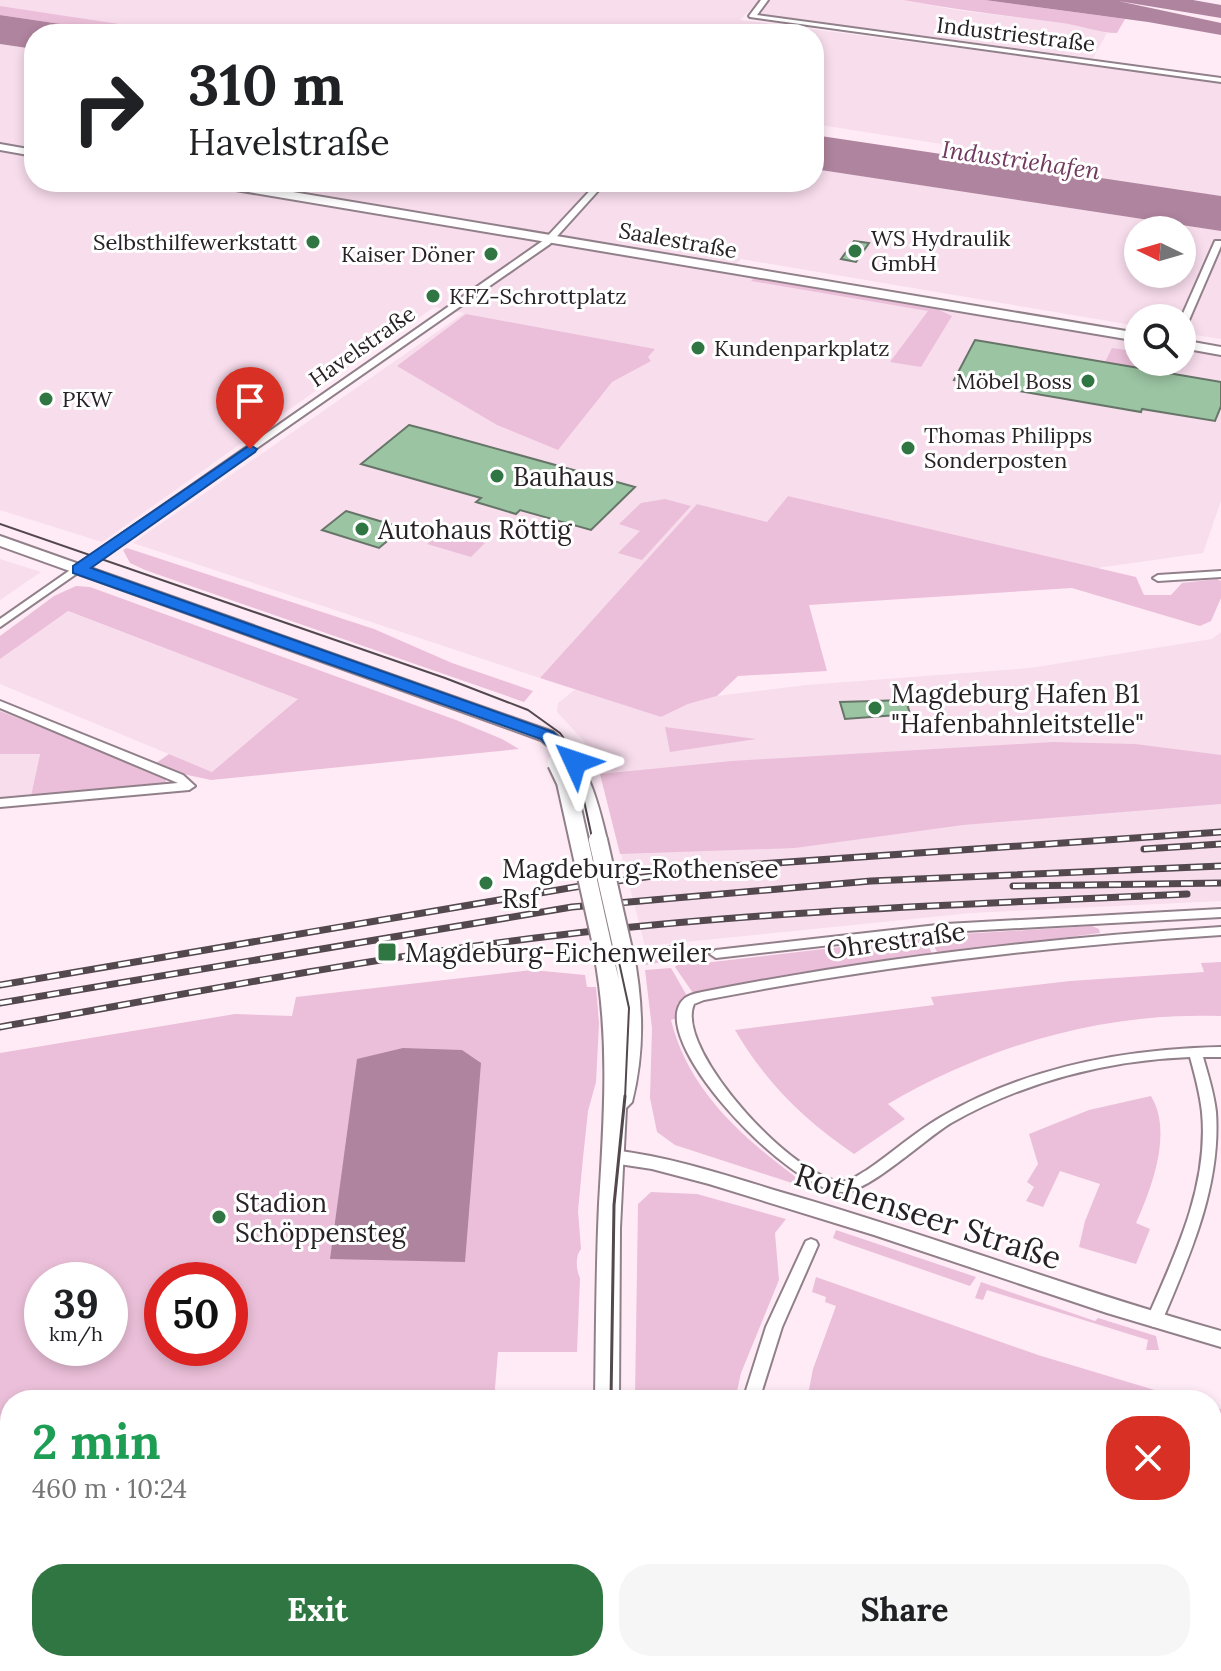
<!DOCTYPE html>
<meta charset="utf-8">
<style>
body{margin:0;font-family:Lora,serif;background:#f6f6f6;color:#202124;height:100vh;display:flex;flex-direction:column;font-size:30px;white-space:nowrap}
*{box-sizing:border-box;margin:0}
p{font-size:26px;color:#757577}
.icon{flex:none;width:44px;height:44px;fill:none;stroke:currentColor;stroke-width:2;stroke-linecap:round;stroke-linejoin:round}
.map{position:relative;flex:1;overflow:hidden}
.details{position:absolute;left:0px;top:1390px;width:1222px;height:282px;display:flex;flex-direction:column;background:#fff;border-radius:32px 32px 0 0;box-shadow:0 4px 12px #0003}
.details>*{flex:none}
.banner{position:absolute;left:24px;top:24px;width:800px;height:168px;border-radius:32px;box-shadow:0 4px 12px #0003;background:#fff;color:#202124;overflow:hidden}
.needle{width:52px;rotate:275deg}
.tools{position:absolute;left:1124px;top:216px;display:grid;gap:16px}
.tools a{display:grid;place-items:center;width:72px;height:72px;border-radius:50%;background:#fff;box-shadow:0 4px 12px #0003;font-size:40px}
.speed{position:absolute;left:24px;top:1262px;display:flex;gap:16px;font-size:40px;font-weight:700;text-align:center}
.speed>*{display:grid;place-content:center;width:104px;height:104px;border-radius:50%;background:#fff;box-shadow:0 4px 12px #0003;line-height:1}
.speed small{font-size:20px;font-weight:400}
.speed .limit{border:12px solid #d22;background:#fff;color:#111}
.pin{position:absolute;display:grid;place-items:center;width:68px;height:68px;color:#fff;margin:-82px -34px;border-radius:50% 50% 50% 0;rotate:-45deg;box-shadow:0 0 8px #0007}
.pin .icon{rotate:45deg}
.me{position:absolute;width:88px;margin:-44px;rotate:312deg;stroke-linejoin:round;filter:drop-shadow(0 0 6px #0008)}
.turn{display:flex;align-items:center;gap:28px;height:168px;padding:0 32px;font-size:36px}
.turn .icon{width:104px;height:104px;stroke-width:2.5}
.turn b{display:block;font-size:56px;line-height:68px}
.round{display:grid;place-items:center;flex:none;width:84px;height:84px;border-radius:32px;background:#f6f6f6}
.headline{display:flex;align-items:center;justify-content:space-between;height:136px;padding:0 32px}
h1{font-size:48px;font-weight:700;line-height:60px;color:#1e9e55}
.primary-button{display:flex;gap:16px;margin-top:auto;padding:16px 32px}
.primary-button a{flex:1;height:92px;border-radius:32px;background:#307642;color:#fff;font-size:32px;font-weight:700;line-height:92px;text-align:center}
.primary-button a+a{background:#f6f6f6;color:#202124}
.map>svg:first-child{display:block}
.built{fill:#f8dded;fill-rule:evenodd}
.green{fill:#ebbfd9;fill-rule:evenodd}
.water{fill:#af849e}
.building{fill:#9bc4a2;stroke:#667568;stroke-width:2}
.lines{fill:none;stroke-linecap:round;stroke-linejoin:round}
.minor-casing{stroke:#91808a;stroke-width:4}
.tertiary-casing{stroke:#91808a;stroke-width:4}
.secondary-casing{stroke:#91808a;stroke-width:4}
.minor{fill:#fff;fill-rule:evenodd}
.tertiary{fill:#fff;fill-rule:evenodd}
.secondary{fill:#fff;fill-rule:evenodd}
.tram-far1{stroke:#52484e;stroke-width:2}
.tram{stroke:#52484e;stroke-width:3}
.rail-casing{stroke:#52484e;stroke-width:7}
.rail{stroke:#fff;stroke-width:4;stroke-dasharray:12;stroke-linecap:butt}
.secondary-bridge-casing{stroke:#91808a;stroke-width:22;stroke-linecap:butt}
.secondary-bridge{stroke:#fff;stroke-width:18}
.route{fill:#1a73e8;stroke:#114b97;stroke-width:2}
.poi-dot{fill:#307642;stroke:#fff;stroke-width:3}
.labels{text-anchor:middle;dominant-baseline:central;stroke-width:6;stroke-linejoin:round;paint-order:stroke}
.far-street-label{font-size:22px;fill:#282125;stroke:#fff}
.far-poi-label{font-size:22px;fill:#282125;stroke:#fff;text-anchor:start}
.far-water-label{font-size:24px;font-style:italic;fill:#72395e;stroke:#fff}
.poi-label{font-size:26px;fill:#282125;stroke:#fff;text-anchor:start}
.street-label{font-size:26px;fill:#282125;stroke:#fff}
.near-street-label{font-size:32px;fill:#282125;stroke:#fff}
</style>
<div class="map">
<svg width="1221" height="1671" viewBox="0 0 1221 1671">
<rect width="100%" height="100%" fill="#ffebf6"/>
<!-- built -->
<g class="built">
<polygon points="0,0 760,0 740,20 1221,82 1221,196 1079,175 1082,166 814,124 814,34 186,34 0,6"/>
<polygon points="770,0 903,0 956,10 1073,24 1107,33 1093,58 763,15 762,10"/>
<path d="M0,44L34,49V182H814V169L1221,231V339L1182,333V318H1138V326L741,259L729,274L1138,341V362H1182V348L1221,355V501L1203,553L1097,568L788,496L767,523L697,504L540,678L133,543L464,313L434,307L102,542L0,510ZM1138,230H1182V274H1138Z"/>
<polygon points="0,559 41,572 0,600"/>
<polygon points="67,611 299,699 212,772 0,684 0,659"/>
<polygon points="1221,632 1221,901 971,913 645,946 600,774 584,741 557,712 558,703 576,689 661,717 688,704 717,696 806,685 1030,668 1212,639"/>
<polygon points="40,753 31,796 0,798 0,754"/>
</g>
<!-- green -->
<g class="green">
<path d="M903,0H985L1125,19L1117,33C1098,33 1080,25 1062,23C1009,16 956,10 903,0Z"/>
<polygon points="0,6 186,34 128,34 0,15"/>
<polygon points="754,278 935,308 952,316 921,367 890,362 928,311 751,281"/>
<polygon points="466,314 655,349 648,357 651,361 612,382 558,450 497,425 397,366"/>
<polygon points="1112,348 1138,352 1138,362 1162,362 1158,371 1105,362"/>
<polygon points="788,496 1136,577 1144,595 1171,595 1182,583 1217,579 1221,581 1221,598 1211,621 1200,626 1072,588 809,605 827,671 738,676 717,696 688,704 661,717 540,678 697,504 767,522"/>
<polygon points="665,499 691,506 642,560 618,553 640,531 619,524 641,503"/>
<polygon points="441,531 485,543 471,557 427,544"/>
<polygon points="127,548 374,629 452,663 533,691 524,702 145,570 130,563 123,550"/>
<polygon points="76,586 90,587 456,720 502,739 519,749 211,780 183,774 156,763 169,754 212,772 298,699 68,611 0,659 0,636 54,596"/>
<polygon points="0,711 168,778 162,787 31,796 40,754 0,754"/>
<polygon points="665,727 756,739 670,752"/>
<polygon points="1053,742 1135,744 1221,755 1221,804 963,825 795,848 620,854 600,774 732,761"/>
<polygon points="1092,926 1099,929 1100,933 938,954 929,936"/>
<polygon points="925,937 932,954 693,993 675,967 692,953 700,951 704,963"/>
<polygon points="681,943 683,951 669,961 645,965 643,949"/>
<path d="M1221,962V1016C1103,1012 989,1045 888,1104L905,1119L854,1154C804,1120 766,1083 735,1030L934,1005L931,997L1070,981L1204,972L1201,963Z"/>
<path d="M671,968L687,996L677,1004V1018L671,1020C688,1090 742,1137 797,1178L795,1184L675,1145L657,1132L650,1098L652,1028L645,970Z"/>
<path d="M532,970L585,975L587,987H596L599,1023L596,1082L588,1111L583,1158L578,1211L581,1249C575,1256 576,1270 580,1278L577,1352H498L494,1400H10V1455H0V1053L235,1014L292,1016L296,997ZM42,1280H110V1348H42ZM162,1280H230V1348H162Z"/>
<path d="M1151,1096C1173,1132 1152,1187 1136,1223L1150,1229L1136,1264L1079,1247L1085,1221L1100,1184L1060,1171L1043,1207L1026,1201L1034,1187L1027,1182L1038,1164L1029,1134L1089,1110Z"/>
<polygon points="651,1192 697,1194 786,1219 775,1233 779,1280 741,1373 735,1400 635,1400 638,1204"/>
<polygon points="836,1230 976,1277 970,1286 840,1241 833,1238"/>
<polygon points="816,1277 1038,1355 1188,1400 807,1400 813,1369 836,1306 825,1302 826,1297 812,1292"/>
<polygon points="981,1282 1095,1321 1098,1318 1156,1336 1159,1350 1146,1350 1148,1340 987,1290 983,1300 975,1298"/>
<polygon points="1212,1407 1221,1409 1221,1485 1212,1482"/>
<polygon points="267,1662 448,1662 448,1671 266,1671"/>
<polygon points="689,1662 819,1671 688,1671"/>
</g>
<!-- water -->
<g class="water">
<polygon points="985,0 1193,0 1221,5 1221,18 1118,1 1221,23 1221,35 1148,22"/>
<polygon points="0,15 128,34 34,34 34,49 0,44"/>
<polygon points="814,135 1221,196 1221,231 814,169"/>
<polygon points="403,1048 462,1050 481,1063 465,1262 330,1259 357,1059"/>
</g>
<!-- building -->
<g class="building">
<polygon points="854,241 869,243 856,262 841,259"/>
<polygon points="975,340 1221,382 1221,406 1215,421 1142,409 1141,412 954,380"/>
<polygon points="409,425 436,432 635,487 591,530 520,510 516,514 476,502 481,498 361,464"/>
<polygon points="346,511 403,528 379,548 322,530"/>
<polygon points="906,700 910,714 845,719 840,702"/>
</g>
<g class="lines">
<defs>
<g id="minor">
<polygon points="761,0 768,0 757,15 1221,78 1221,82 750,17 749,16"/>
<polygon points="598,182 606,182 550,244 0,627 0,619 544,240"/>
<polygon points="1215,241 1221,241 1221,246 1186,327 1182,330 1181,318"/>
<polygon points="1221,571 1221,577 1158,581 1153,578 1158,575"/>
<polygon points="0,701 183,775 195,786 189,790 0,807 0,799 178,783 0,708"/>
<polygon points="1221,909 1221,917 946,932 716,958 710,954 716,950 946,924"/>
<path d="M1221,927V935C1047,946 875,967 704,1000L694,1004C673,1051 803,1188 845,1181C853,1180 861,1173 867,1170C892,1153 915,1132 941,1117C1026,1067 1125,1049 1221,1047V1057H1203C1208,1075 1214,1093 1216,1112C1221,1186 1190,1255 1162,1321L1159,1325L1154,1327L1149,1325L1146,1321C1175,1255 1209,1186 1202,1112C1200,1094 1195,1075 1190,1057C1107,1060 1023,1082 951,1123C926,1138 870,1191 844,1192C792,1195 640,1035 685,998C689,995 697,993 702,992C874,958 1046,938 1221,927Z"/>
<polygon points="811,1239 816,1241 818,1245 782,1327 759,1400 743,1400 766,1327 804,1245 806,1241"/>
<polygon points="1212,1525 1221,1528 1221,1542 1212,1539"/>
<rect x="0" y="1544" width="10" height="14"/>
<polygon points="232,1662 250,1662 249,1671 231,1671"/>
<polygon points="1060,1662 1096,1662 1106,1665 1109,1671 1073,1671 1063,1667"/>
</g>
<path id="tertiary" d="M613,1150C672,1157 728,1176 784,1193C931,1235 1074,1290 1221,1331V1347L1107,1313L874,1235L709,1184L652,1169L606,1162L604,1157L606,1152Z"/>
<g id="secondary">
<polygon points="0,144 34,150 34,156 0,150"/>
<polygon points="206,182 233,182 1138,333 1138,341 212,186"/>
<polygon points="1182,340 1221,347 1221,355 1182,348"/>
<path d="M0,536L553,732C588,761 597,798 607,840L598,846L592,844L568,770L553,750L541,740L0,546Z"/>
<path d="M623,944L633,950C643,1002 645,1050 632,1102L626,1108L620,1228L619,1400H595C596,1335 596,1269 599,1204C604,1119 610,1037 594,953L604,947L611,948L619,980L613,950Z"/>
<rect x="593" y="1662" width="26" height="9"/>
</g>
</defs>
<!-- minor casing -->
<use href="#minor" class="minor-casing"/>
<!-- tertiary casing -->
<use href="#tertiary" class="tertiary-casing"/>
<!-- secondary casing -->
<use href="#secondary" class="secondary-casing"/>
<!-- minor -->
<use href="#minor" class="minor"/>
<!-- tertiary -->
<use href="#tertiary" class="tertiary"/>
<!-- secondary -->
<use href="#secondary" class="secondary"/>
<!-- tram-far1 -->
<polyline class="tram-far1" points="0,524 445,678 528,710 560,733 571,748 576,764 629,1008 625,1098"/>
<!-- tram -->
<g class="tram">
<polyline points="611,1400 614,1205 625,1096"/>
<polyline points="601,1662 601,1671"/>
</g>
<defs>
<g id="rail">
<polyline points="1144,849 1221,844"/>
<polyline points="1013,886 1221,883"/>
<polyline points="0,985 581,886 717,867 1221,832"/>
<polyline points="0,1003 572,907 871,881 1221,866"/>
<path d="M0,1027C186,994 372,957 560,935C768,910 978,904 1187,894"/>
</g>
</defs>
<!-- rail casing -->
<use href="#rail" class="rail-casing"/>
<!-- rail -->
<use href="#rail" class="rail"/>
<defs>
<g id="secondary-bridge">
<polyline points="557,763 566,782 604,953"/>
<polyline points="598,840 623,950"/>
</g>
</defs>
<!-- secondary-bridge casing -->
<use href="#secondary-bridge" class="secondary-bridge-casing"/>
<!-- secondary-bridge -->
<use href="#secondary-bridge" class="secondary-bridge"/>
</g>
<!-- route -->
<polygon class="route" points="250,445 257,449 255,452 91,568 553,732 581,758 583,762 581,766 568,766 541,739 73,573 73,566"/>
<!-- markers -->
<g class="poi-dot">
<circle cx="313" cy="242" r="8"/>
<circle cx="855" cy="251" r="8"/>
<circle cx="491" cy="254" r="8"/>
<circle cx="433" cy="296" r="8"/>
<circle cx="698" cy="348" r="8"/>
<circle cx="1088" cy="381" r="8"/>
<circle cx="46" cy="399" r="8"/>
<circle cx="908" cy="448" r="8"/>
<circle cx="497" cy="476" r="8"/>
<circle cx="362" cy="529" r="8"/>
<circle cx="875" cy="708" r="8"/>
<circle cx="486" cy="883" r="8"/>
<rect x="377" y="942" width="20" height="20" rx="4"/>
<circle cx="219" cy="1217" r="8"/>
</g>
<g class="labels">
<!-- far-street labels -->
<g class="far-street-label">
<text transform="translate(1016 34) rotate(7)">Industriestraße</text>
<text transform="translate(678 240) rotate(10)">Saalestraße</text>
<text transform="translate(362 346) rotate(-35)">Havelstraße</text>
</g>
<!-- far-poi labels -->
<g class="far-poi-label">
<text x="871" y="238">WS Hydraulik<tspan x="871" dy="25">GmbH</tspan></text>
<text x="297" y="242" text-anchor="end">Selbsthilfewerkstatt</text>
<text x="475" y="254" text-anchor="end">Kaiser Döner</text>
<text x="449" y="296">KFZ-Schrottplatz</text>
<text x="714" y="348">Kundenparkplatz</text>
<text x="1072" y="381" text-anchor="end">Möbel Boss</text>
<text x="62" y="399">PKW</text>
<text x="924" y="435">Thomas Philipps<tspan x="924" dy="25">Sonderposten</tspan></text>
</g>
<!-- far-water labels -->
<g class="far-water-label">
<text transform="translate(1021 160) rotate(8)">Industriehafen</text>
</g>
<!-- poi labels -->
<g class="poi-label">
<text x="513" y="476">Bauhaus</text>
<text x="378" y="529">Autohaus Röttig</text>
<text x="891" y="693">Magdeburg Hafen B1<tspan x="891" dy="30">"Hafenbahnleitstelle"</tspan></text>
<text x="502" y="868">Magdeburg-Rothensee<tspan x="502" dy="30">Rsf</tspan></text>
<text x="405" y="952">Magdeburg-Eichenweiler</text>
<text x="235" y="1202">Stadion<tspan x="235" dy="30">Schöppensteg</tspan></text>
</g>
<!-- street labels -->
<g class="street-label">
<text transform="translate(896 940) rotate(-8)">Ohrestraße</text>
</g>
<!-- near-street labels -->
<g class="near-street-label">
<text transform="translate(928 1216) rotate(18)">Rothenseer Straße</text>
</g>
</g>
</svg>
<div class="tools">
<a><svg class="needle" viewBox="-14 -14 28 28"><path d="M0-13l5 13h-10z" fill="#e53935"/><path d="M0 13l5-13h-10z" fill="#757577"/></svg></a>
<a><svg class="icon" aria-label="search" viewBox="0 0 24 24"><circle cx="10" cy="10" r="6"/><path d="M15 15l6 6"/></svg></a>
</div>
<div class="speed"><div>39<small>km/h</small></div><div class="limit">50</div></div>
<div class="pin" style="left:250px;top:449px;background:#d93025"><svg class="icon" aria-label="arrive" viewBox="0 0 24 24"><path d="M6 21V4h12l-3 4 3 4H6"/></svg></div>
<svg class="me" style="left:575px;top:762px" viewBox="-20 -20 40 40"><path d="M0-17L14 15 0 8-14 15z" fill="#1a73e8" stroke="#fff" stroke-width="4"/></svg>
<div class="banner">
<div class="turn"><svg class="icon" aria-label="right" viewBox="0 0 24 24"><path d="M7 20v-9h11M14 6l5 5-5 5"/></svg><div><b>310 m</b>Havelstraße</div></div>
</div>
<section class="details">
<div class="headline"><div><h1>2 min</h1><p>460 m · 10:24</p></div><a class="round" style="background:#d93025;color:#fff"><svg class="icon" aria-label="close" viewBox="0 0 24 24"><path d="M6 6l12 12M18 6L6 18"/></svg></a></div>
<div class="primary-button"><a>Exit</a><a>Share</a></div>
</section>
</div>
